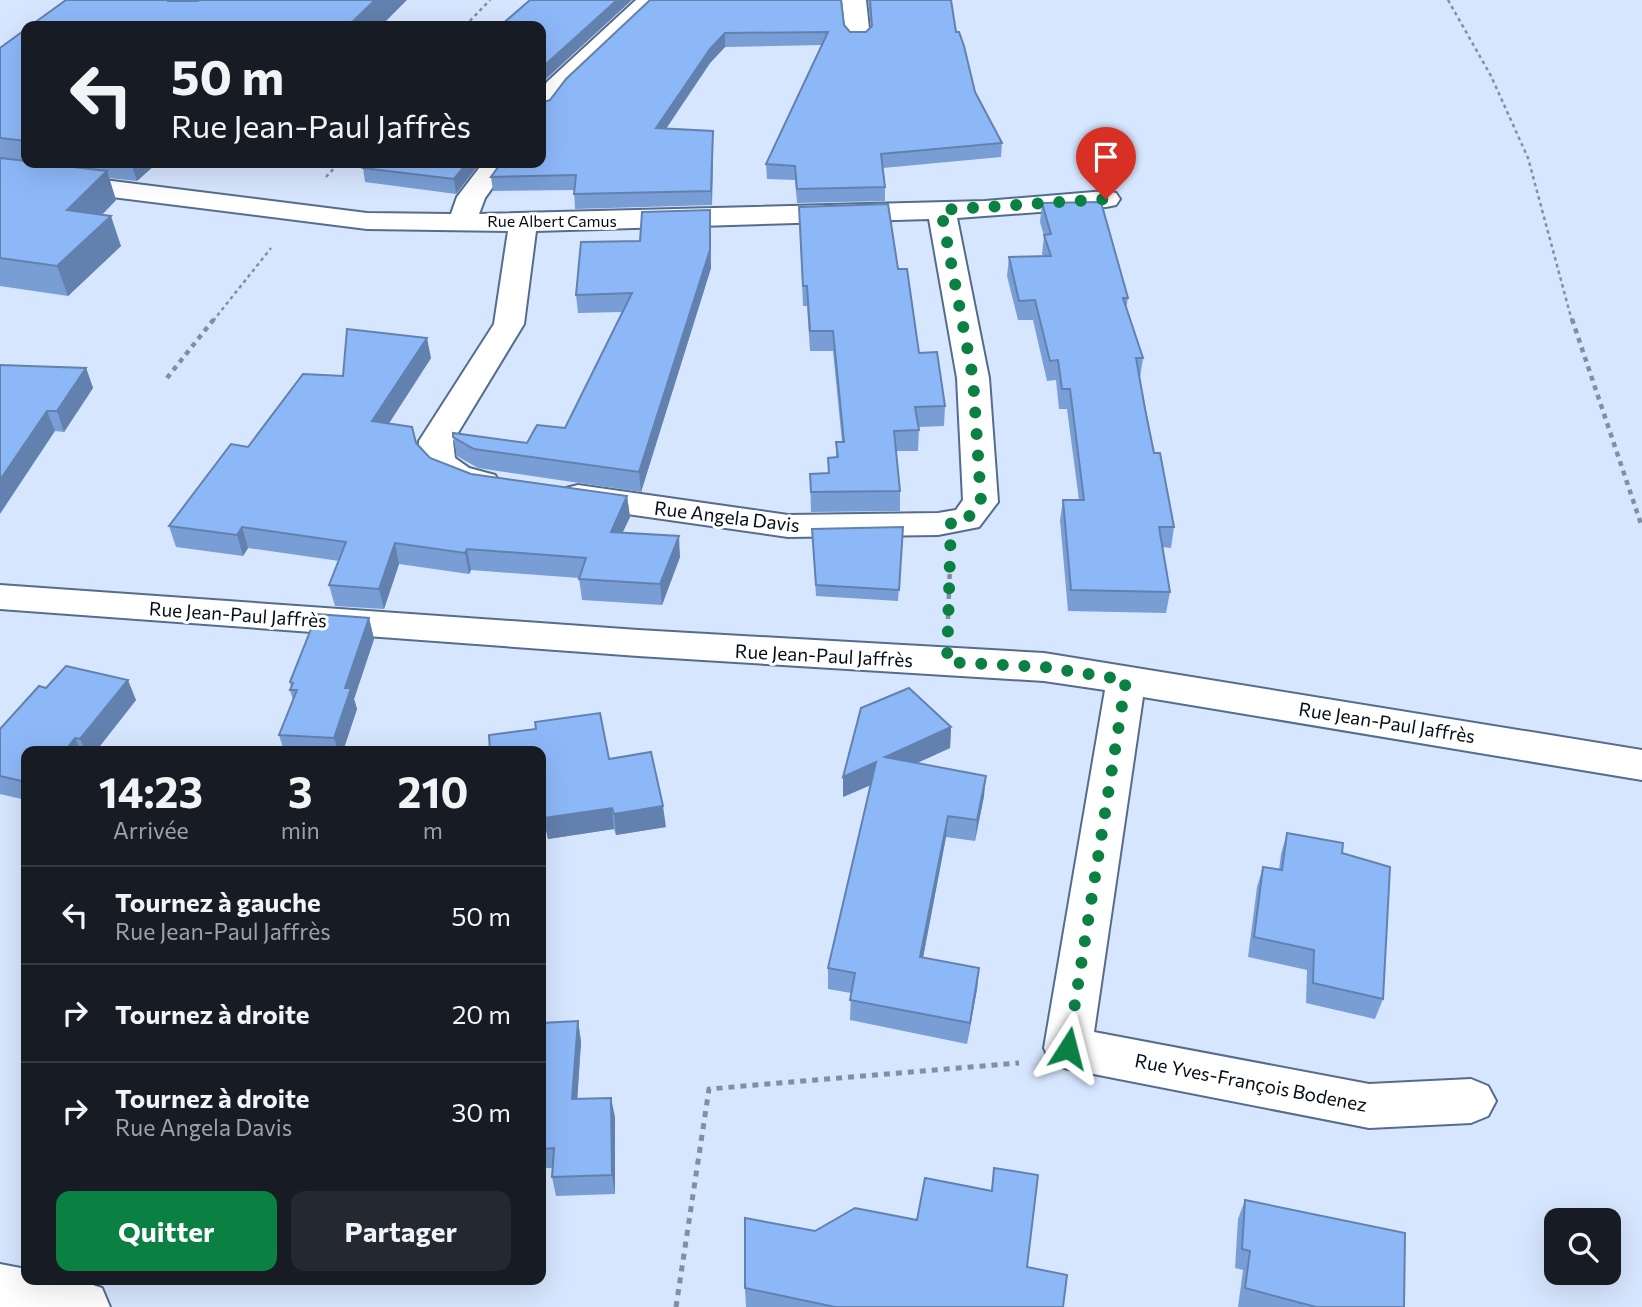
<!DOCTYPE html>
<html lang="fr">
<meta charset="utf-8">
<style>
body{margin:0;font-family:Commissioner,sans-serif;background:#242831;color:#f1f3f6;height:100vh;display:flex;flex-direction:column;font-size:26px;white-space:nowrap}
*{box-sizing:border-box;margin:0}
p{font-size:23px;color:#9ea1a6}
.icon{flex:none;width:38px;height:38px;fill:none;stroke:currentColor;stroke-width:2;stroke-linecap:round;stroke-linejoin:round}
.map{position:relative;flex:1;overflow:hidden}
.sheet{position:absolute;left:21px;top:746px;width:525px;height:539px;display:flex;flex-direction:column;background:#171b24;border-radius:14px;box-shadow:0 7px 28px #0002}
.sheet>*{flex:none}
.hud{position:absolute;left:21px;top:21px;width:525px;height:147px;border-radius:14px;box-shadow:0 7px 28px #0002;background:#171b24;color:#f1f3f6;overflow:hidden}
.tools{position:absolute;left:1544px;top:1208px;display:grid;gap:14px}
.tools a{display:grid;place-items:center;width:77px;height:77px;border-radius:14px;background:#171b24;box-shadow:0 7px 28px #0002;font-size:35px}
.pin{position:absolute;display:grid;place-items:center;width:60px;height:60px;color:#fff;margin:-72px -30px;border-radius:50% 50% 50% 0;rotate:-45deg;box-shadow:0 0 7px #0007}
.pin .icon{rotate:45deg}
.me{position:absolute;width:77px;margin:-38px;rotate:9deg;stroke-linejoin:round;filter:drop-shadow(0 0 5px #0008)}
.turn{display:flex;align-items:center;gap:24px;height:147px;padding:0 35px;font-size:32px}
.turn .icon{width:91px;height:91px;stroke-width:2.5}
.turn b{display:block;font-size:49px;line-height:60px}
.eta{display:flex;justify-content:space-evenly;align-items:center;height:119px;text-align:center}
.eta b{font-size:42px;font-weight:700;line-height:49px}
.primary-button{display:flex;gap:14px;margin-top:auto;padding:14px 35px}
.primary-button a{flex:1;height:80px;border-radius:14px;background:#0b8043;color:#fff;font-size:28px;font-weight:700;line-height:80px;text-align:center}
.primary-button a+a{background:#242831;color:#f1f3f6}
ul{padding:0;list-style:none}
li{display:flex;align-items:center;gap:21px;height:98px;padding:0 35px;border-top:2px solid #363941}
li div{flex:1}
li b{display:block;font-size:26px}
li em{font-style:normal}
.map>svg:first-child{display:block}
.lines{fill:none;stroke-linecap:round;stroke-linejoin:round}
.minor-casing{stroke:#556c8e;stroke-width:4}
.major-casing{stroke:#556c8e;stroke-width:4}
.path-far2{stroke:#828fa2;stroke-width:2.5;stroke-dasharray:3.5 3.5;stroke-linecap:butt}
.path-far1{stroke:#828fa2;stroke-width:4.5;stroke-dasharray:5 5;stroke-linecap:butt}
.path{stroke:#828fa2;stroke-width:5;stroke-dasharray:6 6;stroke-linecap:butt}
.minor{fill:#fff;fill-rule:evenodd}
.major{fill:#fff;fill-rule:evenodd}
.wall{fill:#799ed5}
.shaded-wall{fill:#6381ae}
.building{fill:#8db8f8;stroke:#6381ae;stroke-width:2}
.route{stroke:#0b8043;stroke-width:12;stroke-dasharray:0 21.6}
.labels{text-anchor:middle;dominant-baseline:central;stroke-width:6;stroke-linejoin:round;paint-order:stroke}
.far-street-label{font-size:16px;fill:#040c18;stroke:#fff}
.street-label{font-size:19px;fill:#040c18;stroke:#fff}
</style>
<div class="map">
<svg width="1642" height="1307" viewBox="0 0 1642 1307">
<rect width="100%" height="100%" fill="#d6e6fe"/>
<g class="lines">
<defs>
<g id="minor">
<polygon points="636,0 661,0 566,91 550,112 541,115 541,90 548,81"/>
<polygon points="842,0 866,0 870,38 866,43 850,43 846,38"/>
<path d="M483,163H510L485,198L479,214L985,201L1106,191L1116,193L1120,199L1116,205L1106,207L957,218L989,378L998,502L979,527L938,535L788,537L578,507L566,504L561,496L566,488L578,485L788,515L938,513L956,510L963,500L957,378L929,219L536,231L524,324L453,441L455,458L469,468L495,475L500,483L495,491C463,499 417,478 419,441L494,324L508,231L367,229L0,183V167L367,213L451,214L457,197Z"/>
<polygon points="0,585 638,630 1044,653 1642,750 1642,780 1143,697 1094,1032 1369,1084 1471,1079 1488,1086 1496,1101 1488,1116 1471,1123 1369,1128 1068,1069 1051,1063 1044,1048 1105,690 1044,681 638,656 0,609"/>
</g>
<polygon id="major" points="0,1264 26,1269 26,1279 75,1279 102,1288 110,1307 0,1307"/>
</defs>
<!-- minor casing -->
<use href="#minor" class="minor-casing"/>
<!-- major casing -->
<use href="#major" class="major-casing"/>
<!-- path-far2 -->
<g class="path-far2">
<polyline points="1448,0 1491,76 1528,158 1572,321"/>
<polyline points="465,26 490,0"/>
<polyline points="326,177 339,163"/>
<polyline points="213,321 271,248"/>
</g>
<!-- path-far1 -->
<g class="path-far1">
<polyline points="1572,319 1642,527"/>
<polyline points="167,378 214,319"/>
<polyline points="948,619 950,565"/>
</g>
<!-- path -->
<polyline class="path" points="676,1307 709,1089 1019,1063"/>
<!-- minor -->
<use href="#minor" class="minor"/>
<!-- major -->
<use href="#major" class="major"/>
</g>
<!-- wall -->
<g class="wall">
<polygon points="650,0 844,25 850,32 866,32 871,28 868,0 951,0 956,32 975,92 1002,143 1001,157 883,168 885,187 885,201 797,203 795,180 767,179 766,164 822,45 725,47 710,63 666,129 713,131 712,205 575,209 574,190 493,191 491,177 550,100"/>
<polygon points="26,29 26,163 157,163 137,181 109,178 116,200 102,215 121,246 68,296 0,286 0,48"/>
<polygon points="480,163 456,194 365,182 363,168"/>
<polygon points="1042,203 1128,298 1126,309 1143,358 1140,378 1154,453 1174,527 1171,548 1162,547 1170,592 1166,613 1068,611 1060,520 1063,500 1079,500 1067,409 1059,409 1056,380 1047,381 1033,320 1018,320 1007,276 1009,257 1043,256 1042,254 1044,236 1040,222"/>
<polygon points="799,207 898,269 919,353 945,406 944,426 919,427 918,451 896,451 900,491 900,511 811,512 810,474 828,473 828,458 836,458 836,442 842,442 833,351 810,351 807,306 803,306"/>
<polygon points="710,210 711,268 641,492 478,468 457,456 453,437 527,443 565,428 622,312 578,313 576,295 640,241"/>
<polygon points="431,358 389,423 416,443 430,458 471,474 627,496 630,517 622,533 680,557 662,605 582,600 579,578 471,570 469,574 399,564 384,609 335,606 329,585 339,561 248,548 243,556 176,547 169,526 343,376"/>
<polygon points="0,365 86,368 93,388 64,432 55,431"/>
<polygon points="903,527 898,601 816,596 812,529"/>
<polygon points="369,618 374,639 354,699 357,709 343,751 284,751 279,735 293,700 290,690 291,687 290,682"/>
<polygon points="46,688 136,700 96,751 26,751 26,800 0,794 0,729"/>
<polygon points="951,727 950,748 917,763 984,796 975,841 946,837 923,958 979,968 977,989 967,1044 850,1020 851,993 828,989 828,968 871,785 843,797"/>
<polygon points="541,751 609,759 666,827 616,835 614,829 548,839 544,820 541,820"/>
<polygon points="1287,833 1342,853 1383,999 1375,1019 1306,1003 1307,970 1248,957 1257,887 1263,867 1279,870 1281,854"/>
<polygon points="578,1021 581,1042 577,1099 615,1117 615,1194 556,1196 552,1177 553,1168 541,1168 541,1023"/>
<polygon points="994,1168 1027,1267 1063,1307 746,1307 745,1288 815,1231 917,1220 991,1191"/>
<polygon points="1245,1200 1404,1307 1238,1307 1243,1270 1235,1268 1238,1219"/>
</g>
<!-- shaded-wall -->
<g class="shaded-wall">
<polygon points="168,0 201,0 175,24"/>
<polygon points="375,0 407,0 381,26 348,26"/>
<polygon points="617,0 632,0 546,79 541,87 541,71 545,65"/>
<polygon points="725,33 725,47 710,63 657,142 656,128 710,49"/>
<polygon points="713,131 713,145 712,205 711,191"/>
<polygon points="131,163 157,163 137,181"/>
<polygon points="467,163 480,163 456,194 454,179"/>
<polygon points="107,171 116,200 77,240 67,210"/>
<polygon points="710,210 711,268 641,492 639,472"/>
<polygon points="111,216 121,246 68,296 57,266"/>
<polygon points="427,338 431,358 377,442 372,421"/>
<polygon points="86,368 93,388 64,432 57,411"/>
<polygon points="47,411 55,431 0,514 0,480"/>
<polygon points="627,496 630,517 613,553 611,532"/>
<polygon points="242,527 248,548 243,556 237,535"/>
<polygon points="679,536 680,557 662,605 660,584"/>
<polygon points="395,543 399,564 384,609 379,589"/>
<polygon points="467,549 471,570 469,574 465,553"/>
<polygon points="369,618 374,639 354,699 357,709 343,751 338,751 334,738 345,688"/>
<polygon points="128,680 136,700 96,751 85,751 80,739"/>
<polygon points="951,727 950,748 884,778 885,757"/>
<polygon points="75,738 81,751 65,751"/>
<polygon points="876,762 875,783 843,797 843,777"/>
<polygon points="986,776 984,796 975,841 977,820"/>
<polygon points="541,799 612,808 614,829 548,839 544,820 541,820"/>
<polygon points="663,806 666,827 616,835 614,814"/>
<polygon points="948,816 946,837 919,978 920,957"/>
<polygon points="979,968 977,989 967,1044 970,1023"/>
<polygon points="578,1021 581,1042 576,1119 572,1099"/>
<polygon points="611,1098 615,1117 615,1194 612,1175"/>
</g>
<!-- building -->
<g class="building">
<polygon points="66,0 168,0 168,1 198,1 199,0 375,0 348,26 30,26"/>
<polygon points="530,0 617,0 545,65 541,71 541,26 500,26"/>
<polygon points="650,0 841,0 844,25 850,32 866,32 872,26 870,0 951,0 956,32 959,32 964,46 975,92 1002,143 881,154 885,187 797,189 795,166 766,164 828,32 725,33 710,49 656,128 713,131 711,191 574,194 576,175 491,177 501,163 541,163 541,103 550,100 566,79"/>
<polygon points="26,29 26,141 0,138 0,48"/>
<polygon points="0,158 26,161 26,163 39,163 107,171 67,210 111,216 57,266 0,258"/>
<polygon points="367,163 467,163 454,179 363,168"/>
<polygon points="1101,202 1128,298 1123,298 1143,358 1136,358 1145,409 1154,453 1160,453 1174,527 1159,527 1170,592 1071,590 1063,500 1084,500 1070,389 1062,389 1058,360 1050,361 1035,300 1019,301 1009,257 1051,256 1044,235 1051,234 1042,203"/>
<polygon points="888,204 898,269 907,269 919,353 937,352 945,406 915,407 919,430 894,431 900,491 811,492 810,474 829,473 828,458 838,457 836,442 844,442 833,331 810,331 807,286 803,286 799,207"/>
<polygon points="710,210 710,250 639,472 474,449 453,437 453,433 527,443 537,425 565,428 632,293 576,295 581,242 640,241 642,212"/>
<polygon points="347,329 427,338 372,421 412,427 416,443 430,458 471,474 627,496 611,532 679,536 660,584 579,579 586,558 467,549 465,553 395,543 379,589 329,585 346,542 242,527 237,535 169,526 231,444 248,447 303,374 343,376"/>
<polygon points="0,365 86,368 57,411 47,411 0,480"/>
<polygon points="903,527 899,590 816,585 812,529"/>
<polygon points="317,614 369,618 345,688 351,688 334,738 279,735 297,690 290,690 293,683 290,682"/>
<polygon points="66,666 128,680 80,739 75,738 65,751 26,751 26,782 0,776 0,729 39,686 46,688"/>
<polygon points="909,688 951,727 885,757 986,776 977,820 948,816 920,957 979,968 970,1023 850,1000 855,973 828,968 876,762 843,777 861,708"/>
<polygon points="600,713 609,759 651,752 663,806 614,814 612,808 544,818 542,799 541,799 541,751 490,751 489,735 536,729 535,722"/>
<polygon points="1287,833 1343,843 1342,853 1390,867 1383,999 1313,983 1314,950 1254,937 1263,867 1282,870"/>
<polygon points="578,1021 572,1099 611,1098 612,1175 552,1177 554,1148 541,1149 541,1023"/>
<polygon points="994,1168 1038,1175 1027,1267 1067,1275 1063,1307 835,1307 745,1288 745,1218 815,1231 855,1208 917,1220 925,1178 992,1191"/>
<polygon points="1245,1200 1405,1233 1404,1307 1316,1307 1245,1288 1250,1251 1242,1249"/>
</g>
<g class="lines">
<!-- route -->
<polyline class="route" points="1068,1048 1126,680 1044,667 947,662 951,522 967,519 981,502 973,378 941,210 1106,199"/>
</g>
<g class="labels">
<!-- far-street labels -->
<g class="far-street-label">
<text x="552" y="220">Rue Albert Camus</text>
</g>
<!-- street labels -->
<g class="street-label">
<text transform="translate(727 516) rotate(7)">Rue Angela Davis</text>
<text transform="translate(238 614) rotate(4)">Rue Jean-Paul Jaffrès</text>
<text transform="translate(824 655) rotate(3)">Rue Jean-Paul Jaffrès</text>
<text transform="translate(1387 722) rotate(9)">Rue Jean-Paul Jaffrès</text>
<text transform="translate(1251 1082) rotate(11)">Rue Yves-François Bodenez</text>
</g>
</g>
</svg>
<div class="tools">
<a><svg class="icon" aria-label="search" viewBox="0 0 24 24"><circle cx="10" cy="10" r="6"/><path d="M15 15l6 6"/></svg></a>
</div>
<div class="pin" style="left:1106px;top:199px;background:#d93025"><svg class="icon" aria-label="arrive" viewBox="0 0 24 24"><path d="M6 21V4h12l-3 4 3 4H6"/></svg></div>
<svg class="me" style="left:1068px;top:1048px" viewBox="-20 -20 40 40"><path d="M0-17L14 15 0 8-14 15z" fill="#0b8043" stroke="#fff" stroke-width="4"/></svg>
<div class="hud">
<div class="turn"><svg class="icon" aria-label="left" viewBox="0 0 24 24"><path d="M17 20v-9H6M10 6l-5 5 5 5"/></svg><div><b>50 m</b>Rue Jean-Paul Jaffrès</div></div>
</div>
<section class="sheet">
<div class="eta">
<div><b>14:23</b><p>Arrivée</p></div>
<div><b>3</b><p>min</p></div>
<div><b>210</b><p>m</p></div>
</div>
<ul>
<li><svg class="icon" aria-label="left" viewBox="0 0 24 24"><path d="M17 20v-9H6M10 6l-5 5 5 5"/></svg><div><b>Tournez à gauche</b><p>Rue Jean-Paul Jaffrès</p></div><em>50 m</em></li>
<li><svg class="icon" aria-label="right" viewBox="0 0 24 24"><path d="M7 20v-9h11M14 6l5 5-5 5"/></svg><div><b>Tournez à droite</b></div><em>20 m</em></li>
<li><svg class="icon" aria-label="right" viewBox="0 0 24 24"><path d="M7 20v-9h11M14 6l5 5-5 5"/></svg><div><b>Tournez à droite</b><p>Rue Angela Davis</p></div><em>30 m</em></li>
</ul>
<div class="primary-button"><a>Quitter</a><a>Partager</a></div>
</section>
</div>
